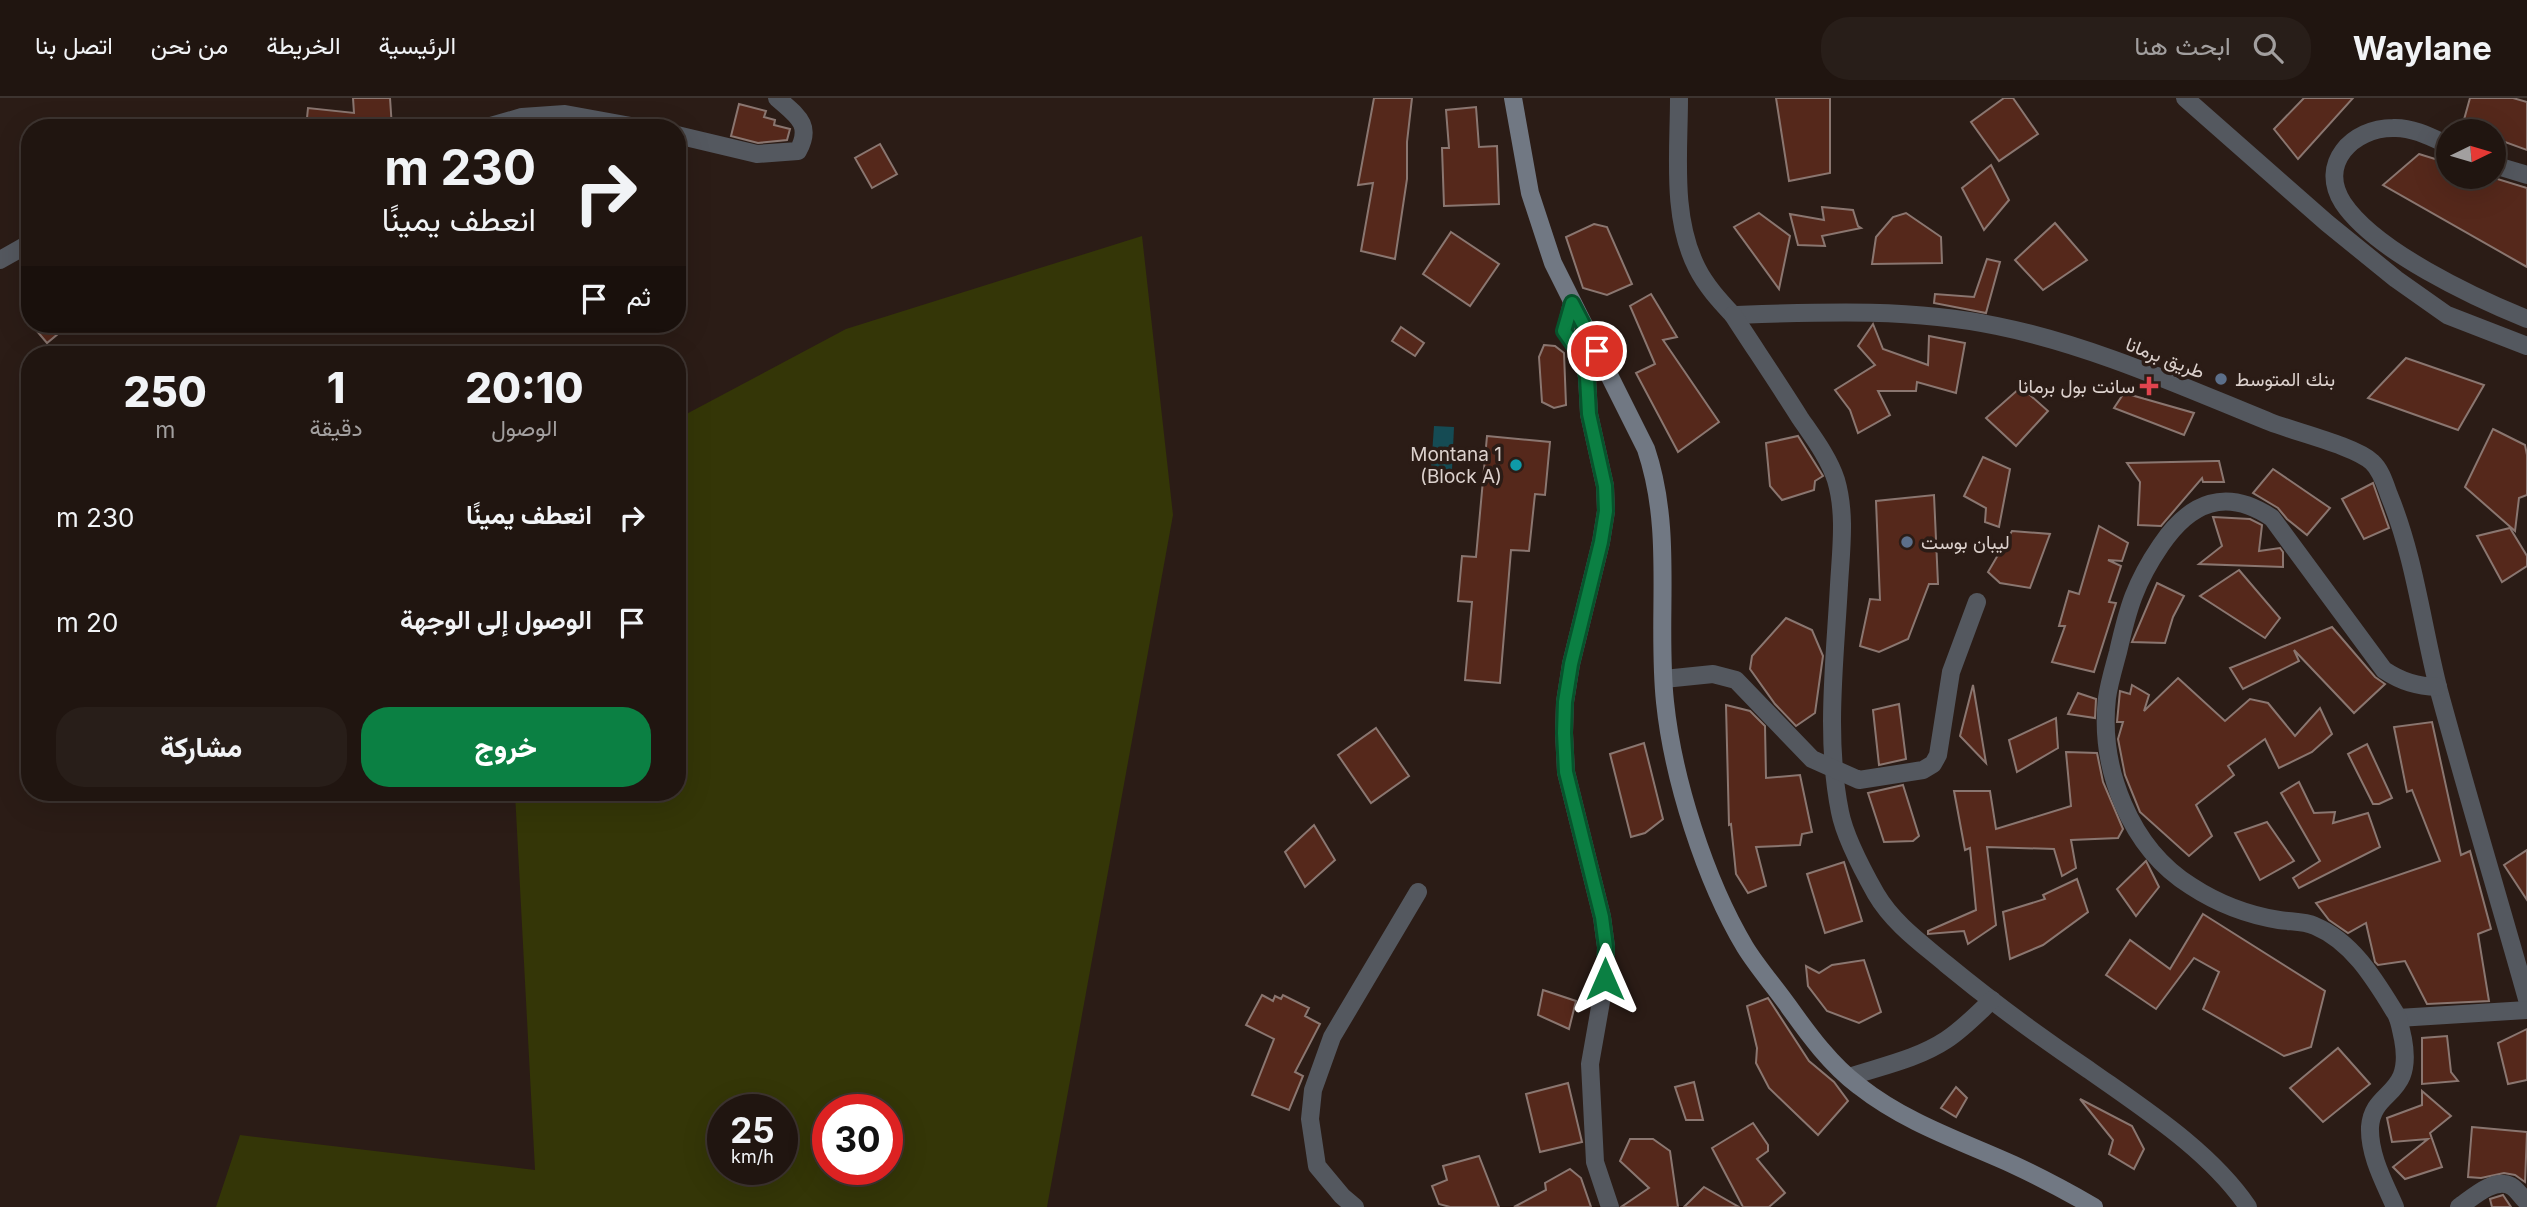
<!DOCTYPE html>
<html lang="ar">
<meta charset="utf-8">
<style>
body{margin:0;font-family:Inter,Vazirmatn,sans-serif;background:#281e19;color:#f1f3f6;direction:rtl;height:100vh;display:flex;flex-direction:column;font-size:26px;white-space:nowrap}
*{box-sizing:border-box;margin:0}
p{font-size:23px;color:#a29f9f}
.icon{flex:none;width:38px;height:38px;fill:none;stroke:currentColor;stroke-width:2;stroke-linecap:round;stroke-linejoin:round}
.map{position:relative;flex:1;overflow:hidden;direction:ltr}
.panel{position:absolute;left:21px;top:248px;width:665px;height:455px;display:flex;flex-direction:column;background:#201510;border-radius:28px;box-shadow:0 7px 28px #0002,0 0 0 2px #3d3430;direction:rtl}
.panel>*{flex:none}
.guide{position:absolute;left:21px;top:21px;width:665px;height:214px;border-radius:28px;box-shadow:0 7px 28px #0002,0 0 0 2px #3d3430;direction:rtl;background:#201510;color:#f1f3f6;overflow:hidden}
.needle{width:46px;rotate:85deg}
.tools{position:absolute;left:2436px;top:21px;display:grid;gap:14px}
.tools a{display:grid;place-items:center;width:70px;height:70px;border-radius:50%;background:#201510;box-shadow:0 7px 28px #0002,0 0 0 2px #3d3430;font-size:35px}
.speed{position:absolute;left:707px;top:996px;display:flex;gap:14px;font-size:35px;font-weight:700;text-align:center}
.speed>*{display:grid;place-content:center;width:91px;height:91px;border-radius:50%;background:#201510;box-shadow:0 7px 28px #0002,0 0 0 2px #3d3430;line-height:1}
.speed small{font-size:18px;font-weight:400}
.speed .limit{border:10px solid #d22;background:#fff;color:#111}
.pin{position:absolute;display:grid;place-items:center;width:60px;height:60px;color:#fff;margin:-30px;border:4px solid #fff;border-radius:50%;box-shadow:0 2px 7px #0007}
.me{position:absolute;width:77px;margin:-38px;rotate:0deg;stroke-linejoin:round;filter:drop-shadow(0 0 5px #0008)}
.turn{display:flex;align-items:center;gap:24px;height:147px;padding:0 35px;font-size:32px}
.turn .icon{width:91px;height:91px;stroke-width:2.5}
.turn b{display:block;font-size:49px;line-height:60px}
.then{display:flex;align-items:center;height:66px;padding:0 35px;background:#0003;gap:14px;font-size:26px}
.eta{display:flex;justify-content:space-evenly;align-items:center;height:119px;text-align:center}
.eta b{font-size:42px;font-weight:800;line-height:49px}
.action{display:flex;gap:14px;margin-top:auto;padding:14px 35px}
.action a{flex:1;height:80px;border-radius:28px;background:#0b8043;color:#fff;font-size:28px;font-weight:800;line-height:80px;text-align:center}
.action a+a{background:#281e19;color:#f1f3f6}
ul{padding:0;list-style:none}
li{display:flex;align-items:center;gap:21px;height:105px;padding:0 35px}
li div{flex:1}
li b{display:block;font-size:26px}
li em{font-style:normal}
header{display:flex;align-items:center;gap:42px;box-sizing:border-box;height:98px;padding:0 35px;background:#201510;border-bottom:2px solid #3d3430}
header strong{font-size:33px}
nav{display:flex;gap:38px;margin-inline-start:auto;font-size:24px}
.search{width:490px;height:63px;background:#281e19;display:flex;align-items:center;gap:18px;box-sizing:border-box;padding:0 24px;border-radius:28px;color:#a29f9f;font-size:26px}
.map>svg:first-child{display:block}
.green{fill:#343607;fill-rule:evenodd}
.water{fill:#154b54}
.building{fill:#55281b;stroke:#8a7670;stroke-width:2}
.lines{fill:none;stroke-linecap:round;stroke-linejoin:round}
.minor{stroke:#54585f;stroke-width:18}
.secondary{stroke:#717883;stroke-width:18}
.route-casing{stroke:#07532c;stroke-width:18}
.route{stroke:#0b8043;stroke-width:12}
.service-dot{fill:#5c6f8a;stroke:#2b1c16;stroke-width:2.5}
.health-dot{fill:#e0444e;stroke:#2b1c16;stroke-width:2.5}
.culture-dot{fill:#0f9aa8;stroke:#2b1c16;stroke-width:2.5}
.labels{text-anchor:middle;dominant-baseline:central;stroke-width:7;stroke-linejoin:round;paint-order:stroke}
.street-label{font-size:19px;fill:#dcd1cd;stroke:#2b1c16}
.poi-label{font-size:19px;fill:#dcd1cd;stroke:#2b1c16;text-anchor:start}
</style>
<header>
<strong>Waylane</strong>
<div class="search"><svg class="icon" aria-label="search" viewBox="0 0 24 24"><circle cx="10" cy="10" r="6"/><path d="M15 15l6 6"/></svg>ابحث هنا</div>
<nav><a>الرئيسية</a><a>الخريطة</a><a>من نحن</a><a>اتصل بنا</a></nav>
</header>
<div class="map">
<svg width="2527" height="1109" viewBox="0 0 2527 1109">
<rect width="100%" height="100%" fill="#2b1c16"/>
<!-- green -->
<path class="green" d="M1142,138L1173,417L1047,1109H216L240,1037L535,1072L515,695H677V321L846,231ZM723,1012H782V1071H723ZM828,1012H887V1071H828Z"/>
<!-- water -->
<polygon class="water" points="1434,328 1454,329 1452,372 1431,371"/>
<!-- building -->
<g class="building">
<polygon points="353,0 390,0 392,30 306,30 308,10 354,15"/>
<polygon points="1374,0 1412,0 1407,44 1407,81 1395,161 1361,153 1373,85 1358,87"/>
<polygon points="1776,0 1830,0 1830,75 1789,83"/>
<polygon points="2004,0 2013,0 2038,36 1999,63 1971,24"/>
<polygon points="2304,0 2353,0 2298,61 2274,31"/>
<polygon points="2470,0 2513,0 2527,4 2527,52 2494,40 2494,33 2473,33 2462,29"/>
<polygon points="739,6 766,13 764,19 775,22 774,27 790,31 787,42 758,45 731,38"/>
<polygon points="1476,9 1479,49 1497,48 1499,106 1444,108 1442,50 1449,50 1446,12"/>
<polygon points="880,46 897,76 872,90 855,60"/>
<polygon points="2419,56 2448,65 2448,79 2491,79 2527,90 2527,169 2383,87"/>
<polygon points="1991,67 2009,102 1984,132 1962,90"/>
<polygon points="1822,109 1853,112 1858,128 1861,130 1822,138 1825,148 1798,147 1790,116 1824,122"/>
<polygon points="1759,115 1790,138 1779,191 1734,129"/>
<polygon points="1906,115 1941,139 1942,165 1872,166 1876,139 1893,119"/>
<polygon points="2055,125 2087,162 2043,192 2015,162"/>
<polygon points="1594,126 1607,129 1632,186 1607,197 1583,190 1566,139"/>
<polygon points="1451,134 1499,166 1470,208 1423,176"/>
<polygon points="1987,161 2000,164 1986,215 1934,205 1935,196 1974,199"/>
<polygon points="1651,196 1677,239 1663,242 1719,324 1678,354 1636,275 1655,266 1630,208"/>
<polygon points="31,226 70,226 47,245"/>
<polygon points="1873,226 1883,251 1928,267 1929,238 1965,245 1956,295 1917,284 1916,293 1878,293 1890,317 1858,335 1850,312 1835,292 1875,267 1858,248"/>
<polygon points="1401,229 1424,245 1415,258 1392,243"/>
<polygon points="1544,247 1555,248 1564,255 1566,307 1554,310 1542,304 1539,259"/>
<polygon points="2406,260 2484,287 2458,332 2368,300"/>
<polygon points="2021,289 2048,313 2016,348 1986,320"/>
<polygon points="2124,295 2194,315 2184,337 2114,310"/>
<polygon points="2493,331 2525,347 2527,357 2527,397 2519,400 2515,433 2465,389"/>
<polygon points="1487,338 1550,344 1545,397 1535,396 1529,453 1511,452 1500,585 1465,582 1472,504 1458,503 1462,458 1476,459"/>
<polygon points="1798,338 1823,378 1815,383 1814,392 1782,402 1770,388 1766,345"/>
<polygon points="1983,359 2010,371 1999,429 1985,424 1986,410 1964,398"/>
<polygon points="2217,363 2219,363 2224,384 2203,384 2202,380 2161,428 2138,427 2140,384 2127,365"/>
<polygon points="2273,371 2330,410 2307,437 2287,421 2278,410 2253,395"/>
<polygon points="2373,385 2389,430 2364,441 2342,401"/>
<polygon points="1934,397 1938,486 1929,486 1908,541 1879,554 1860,548 1870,501 1880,502 1876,403"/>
<polygon points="2213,419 2250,421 2262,427 2259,453 2280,450 2283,454 2283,469 2199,466 2222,448"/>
<polygon points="2099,428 2128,445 2122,463 2108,462 2121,468 2109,504 2116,505 2094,574 2052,564 2065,528 2059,528 2069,493 2079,496"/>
<polygon points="2510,430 2527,458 2527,468 2502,484 2477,438"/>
<polygon points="2012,433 2050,436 2030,490 2000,485 1988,474"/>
<polygon points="2239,472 2280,520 2265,540 2200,498"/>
<polygon points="2157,485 2184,498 2173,519 2165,545 2132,544"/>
<polygon points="1786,520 1812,532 1823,558 1815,615 1796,628 1775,606 1750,571 1752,558"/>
<polygon points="2332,529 2375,579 2385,586 2354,615 2294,552 2299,563 2243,591 2230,570"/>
<polygon points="2178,580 2225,623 2250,601 2268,605 2295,638 2320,610 2332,636 2312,654 2279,670 2265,641 2228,668 2234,677 2196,707 2212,738 2189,758 2140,714 2125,677 2118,641 2123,624 2117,624 2120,593 2130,596 2132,587 2149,597 2144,613"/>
<polygon points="1973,587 1986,665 1960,638"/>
<polygon points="2078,595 2096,601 2095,620 2068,616"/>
<polygon points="1899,606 1906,661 1879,667 1873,612"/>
<polygon points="1726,607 1750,613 1765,628 1766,680 1800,677 1812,734 1802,736 1800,747 1756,749 1766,788 1748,795 1736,776 1731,726 1729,727"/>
<polygon points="2056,620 2058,650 2017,674 2009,642"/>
<polygon points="2432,624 2461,757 2470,753 2491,831 2478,836 2489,903 2427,906 2405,863 2378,867 2375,864 2366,825 2348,835 2329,822 2316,805 2440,763 2412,692 2407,694 2394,629"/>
<polygon points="1376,630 1409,678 1371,705 1338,657"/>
<polygon points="1644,645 1663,721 1645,735 1631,739 1610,656"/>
<polygon points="2367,646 2392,700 2379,706 2373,706 2348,656"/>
<polygon points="2066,654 2097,655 2103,684 2123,731 2118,740 2071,742 2076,770 2062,778 2054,751 1987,749 1996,827 1968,846 1964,833 1928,836 1928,833 1976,812 1970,750 1965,752 1954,693 1990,693 1996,731 2071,708"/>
<polygon points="2299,684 2314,715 2335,714 2333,725 2368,715 2380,749 2299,790 2293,780 2320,763 2281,695"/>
<polygon points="1903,687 1919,738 1913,743 1884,744 1868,695"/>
<polygon points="2267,724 2294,763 2260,782 2235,735"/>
<polygon points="1314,727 1335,762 1305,789 1285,754"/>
<polygon points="2527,752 2527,802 2504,767"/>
<polygon points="2146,763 2159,789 2136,818 2117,791"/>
<polygon points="1844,764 1862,823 1825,835 1807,776"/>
<polygon points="2077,781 2088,814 2043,847 2010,861 2003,814 2045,801 2043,797"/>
<polygon points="2203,816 2325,893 2311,949 2284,958 2203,911 2219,874 2194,860 2156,911 2106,877 2130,842 2170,871"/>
<polygon points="1864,862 1881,914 1859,925 1827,913 1808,888 1806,868 1819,875 1832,867"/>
<polygon points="1543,892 1576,903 1569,931 1538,917"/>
<polygon points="1262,897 1273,903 1275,898 1281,901 1283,897 1309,910 1305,918 1320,926 1295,974 1303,978 1289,1012 1252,997 1274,941 1246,927"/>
<polygon points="1768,900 1809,963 1834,984 1848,1003 1818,1037 1769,990 1756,965 1757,950 1747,908"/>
<polygon points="2527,931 2527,982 2508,986 2498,945"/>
<polygon points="2447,938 2451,974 2458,983 2422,986 2422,940"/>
<polygon points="2338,950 2370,986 2323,1024 2290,990"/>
<polygon points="1694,984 1703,1022 1686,1022 1675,989"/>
<polygon points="1568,985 1582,1044 1540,1054 1526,996"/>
<polygon points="1956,989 1967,1000 1956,1019 1941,1010"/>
<polygon points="2422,993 2451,1018 2430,1035 2442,1069 2405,1081 2393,1069 2428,1041 2392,1044 2387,1020 2422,1007"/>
<polygon points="2080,1001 2132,1028 2144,1051 2134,1071 2109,1056 2113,1042"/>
<polygon points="1753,1025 1768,1047 1768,1053 1757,1061 1785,1095 1769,1109 1743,1109 1712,1050"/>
<polygon points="2472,1029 2527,1034 2525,1084 2515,1077 2504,1075 2481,1080 2468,1079"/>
<polygon points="1630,1041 1653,1041 1670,1053 1678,1109 1621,1109 1649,1090 1620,1063"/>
<polygon points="1479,1058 1499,1109 1450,1109 1439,1106 1432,1088 1447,1082 1443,1068"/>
<polygon points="1570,1071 1581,1080 1591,1109 1514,1109 1546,1092 1545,1085"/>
<polygon points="1704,1089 1739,1109 1684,1109"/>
<polygon points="2503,1097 2511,1109 2492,1109 2490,1101"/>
</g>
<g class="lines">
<!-- minor -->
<g class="minor">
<path d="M1679,0C1679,55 1671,119 1697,170C1706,188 1720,203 1733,217C1820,214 1912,210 1997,228C2091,247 2181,288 2270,324C2295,334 2355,348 2372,364C2381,372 2385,386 2389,397C2415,460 2422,527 2439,593C2467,696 2498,798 2527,901"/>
<polyline points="2185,0 2327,125 2396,181 2447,217 2527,248"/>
<polyline points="484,30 522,19 565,16 642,30"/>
<path d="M677,37L757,56L798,53C813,26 796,17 777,0"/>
<path d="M2448,47C2431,39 2412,29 2393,30C2352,30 2318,66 2343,105C2375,153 2473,199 2527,221"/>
<polyline points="2494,67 2527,77"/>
<polyline points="0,162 30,145"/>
<polyline points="1572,205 1565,233 1583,260 1587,279 1589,316 1605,388 1606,413 1601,444 1571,566 1565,604 1564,635 1566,674 1602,819 1606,849 1605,881 1590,966 1595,1064 1610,1109"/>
<path d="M1733,217C1755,251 1778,285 1800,320C1813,339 1829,360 1836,382C1846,416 1841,452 1839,487C1835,562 1825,640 1840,714C1845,740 1863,773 1876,796C1893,825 1921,845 1946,866C1992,904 2040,939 2089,972C2144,1011 2210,1053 2248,1109"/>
<polyline points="1664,581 1713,576 1736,582 1812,661 1859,682 1923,672 1933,666 1938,657 1951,574 1977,504"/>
<polyline points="2398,920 2527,912"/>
<path d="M1849,979C1882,968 1917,961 1946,942C1963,931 1977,916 1992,902"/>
<polyline points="1355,1109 1342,1098 1317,1068 1310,1021 1313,992 1332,939 1418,794"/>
<path d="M2395,1109C2384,1084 2369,1057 2370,1029C2373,990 2414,1000 2403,941C2401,933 2400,923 2396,916C2375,882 2353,844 2315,828C2304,823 2291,824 2279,822C2248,817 2217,805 2191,788C2130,750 2099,670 2107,600C2109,585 2114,569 2118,554C2128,510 2135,485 2161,447C2190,404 2226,389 2272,420L2384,572C2402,584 2417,588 2438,589"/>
<path d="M2459,1109C2472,1100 2494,1079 2511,1088C2518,1092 2521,1099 2527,1104"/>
</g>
<!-- secondary -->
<path class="secondary" d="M1513,0L1530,95L1553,165L1646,351C1674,434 1656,519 1665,604C1673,681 1705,782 1745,849C1758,870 1775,889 1789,909C1809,937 1831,967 1859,988C1906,1025 1961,1043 2014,1067C2042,1080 2068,1094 2094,1109"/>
</g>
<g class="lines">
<defs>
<polyline id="route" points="1597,253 1572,205 1564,233 1583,260 1587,279 1589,316 1605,388 1606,413 1601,444 1571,566 1565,604 1564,635 1566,674 1602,819 1606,849 1605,881"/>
</defs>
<!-- route casing -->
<use href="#route" class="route-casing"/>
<!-- route -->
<use href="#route" class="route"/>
</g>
<!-- markers -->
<g class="service-dot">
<circle cx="2221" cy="281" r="7"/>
<circle cx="1907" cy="444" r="7"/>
</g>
<path class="health-dot" d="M2145.5 277.5h7v7h7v7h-7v7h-7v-7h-7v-7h7z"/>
<circle class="culture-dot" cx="1516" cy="367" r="7"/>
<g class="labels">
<!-- street labels -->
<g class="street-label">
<text transform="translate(2165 260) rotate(21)">طريق برمانا</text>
</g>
<!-- poi labels -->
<g class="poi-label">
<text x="2235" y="281">بنك المتوسط</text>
<text x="2135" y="288" text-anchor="end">سانت بول برمانا</text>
<text x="1502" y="356" text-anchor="end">Montana 1<tspan x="1502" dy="22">(Block A)</tspan></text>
<text x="1921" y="444">ليبان بوست</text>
</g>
</g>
</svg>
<div class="tools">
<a><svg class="needle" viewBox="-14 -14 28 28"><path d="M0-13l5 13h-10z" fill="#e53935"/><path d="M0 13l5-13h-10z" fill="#a29f9f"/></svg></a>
</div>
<div class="speed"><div>25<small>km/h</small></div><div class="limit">30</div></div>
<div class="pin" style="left:1597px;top:253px;background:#d93025"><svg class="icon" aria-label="arrive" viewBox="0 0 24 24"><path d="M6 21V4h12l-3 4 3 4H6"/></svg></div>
<svg class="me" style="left:1605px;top:881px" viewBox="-20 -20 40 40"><path d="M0-17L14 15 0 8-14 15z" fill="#0b8043" stroke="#fff" stroke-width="4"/></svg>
<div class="guide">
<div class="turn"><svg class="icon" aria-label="right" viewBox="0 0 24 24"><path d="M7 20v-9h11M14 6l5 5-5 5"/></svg><div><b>230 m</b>انعطف يمينًا</div></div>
<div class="then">ثم<svg class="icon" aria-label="arrive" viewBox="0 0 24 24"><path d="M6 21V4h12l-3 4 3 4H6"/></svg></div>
</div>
<section class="panel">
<div class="eta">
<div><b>20:10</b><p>الوصول</p></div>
<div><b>1</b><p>دقيقة</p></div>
<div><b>250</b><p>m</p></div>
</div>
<ul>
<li><svg class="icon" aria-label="right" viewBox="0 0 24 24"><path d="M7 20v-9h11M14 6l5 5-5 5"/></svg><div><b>انعطف يمينًا</b></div><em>230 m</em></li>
<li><svg class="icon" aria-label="arrive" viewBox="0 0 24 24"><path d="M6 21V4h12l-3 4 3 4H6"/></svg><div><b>الوصول إلى الوجهة</b></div><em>20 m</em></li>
</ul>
<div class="action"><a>خروج</a><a>مشاركة</a></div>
</section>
</div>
